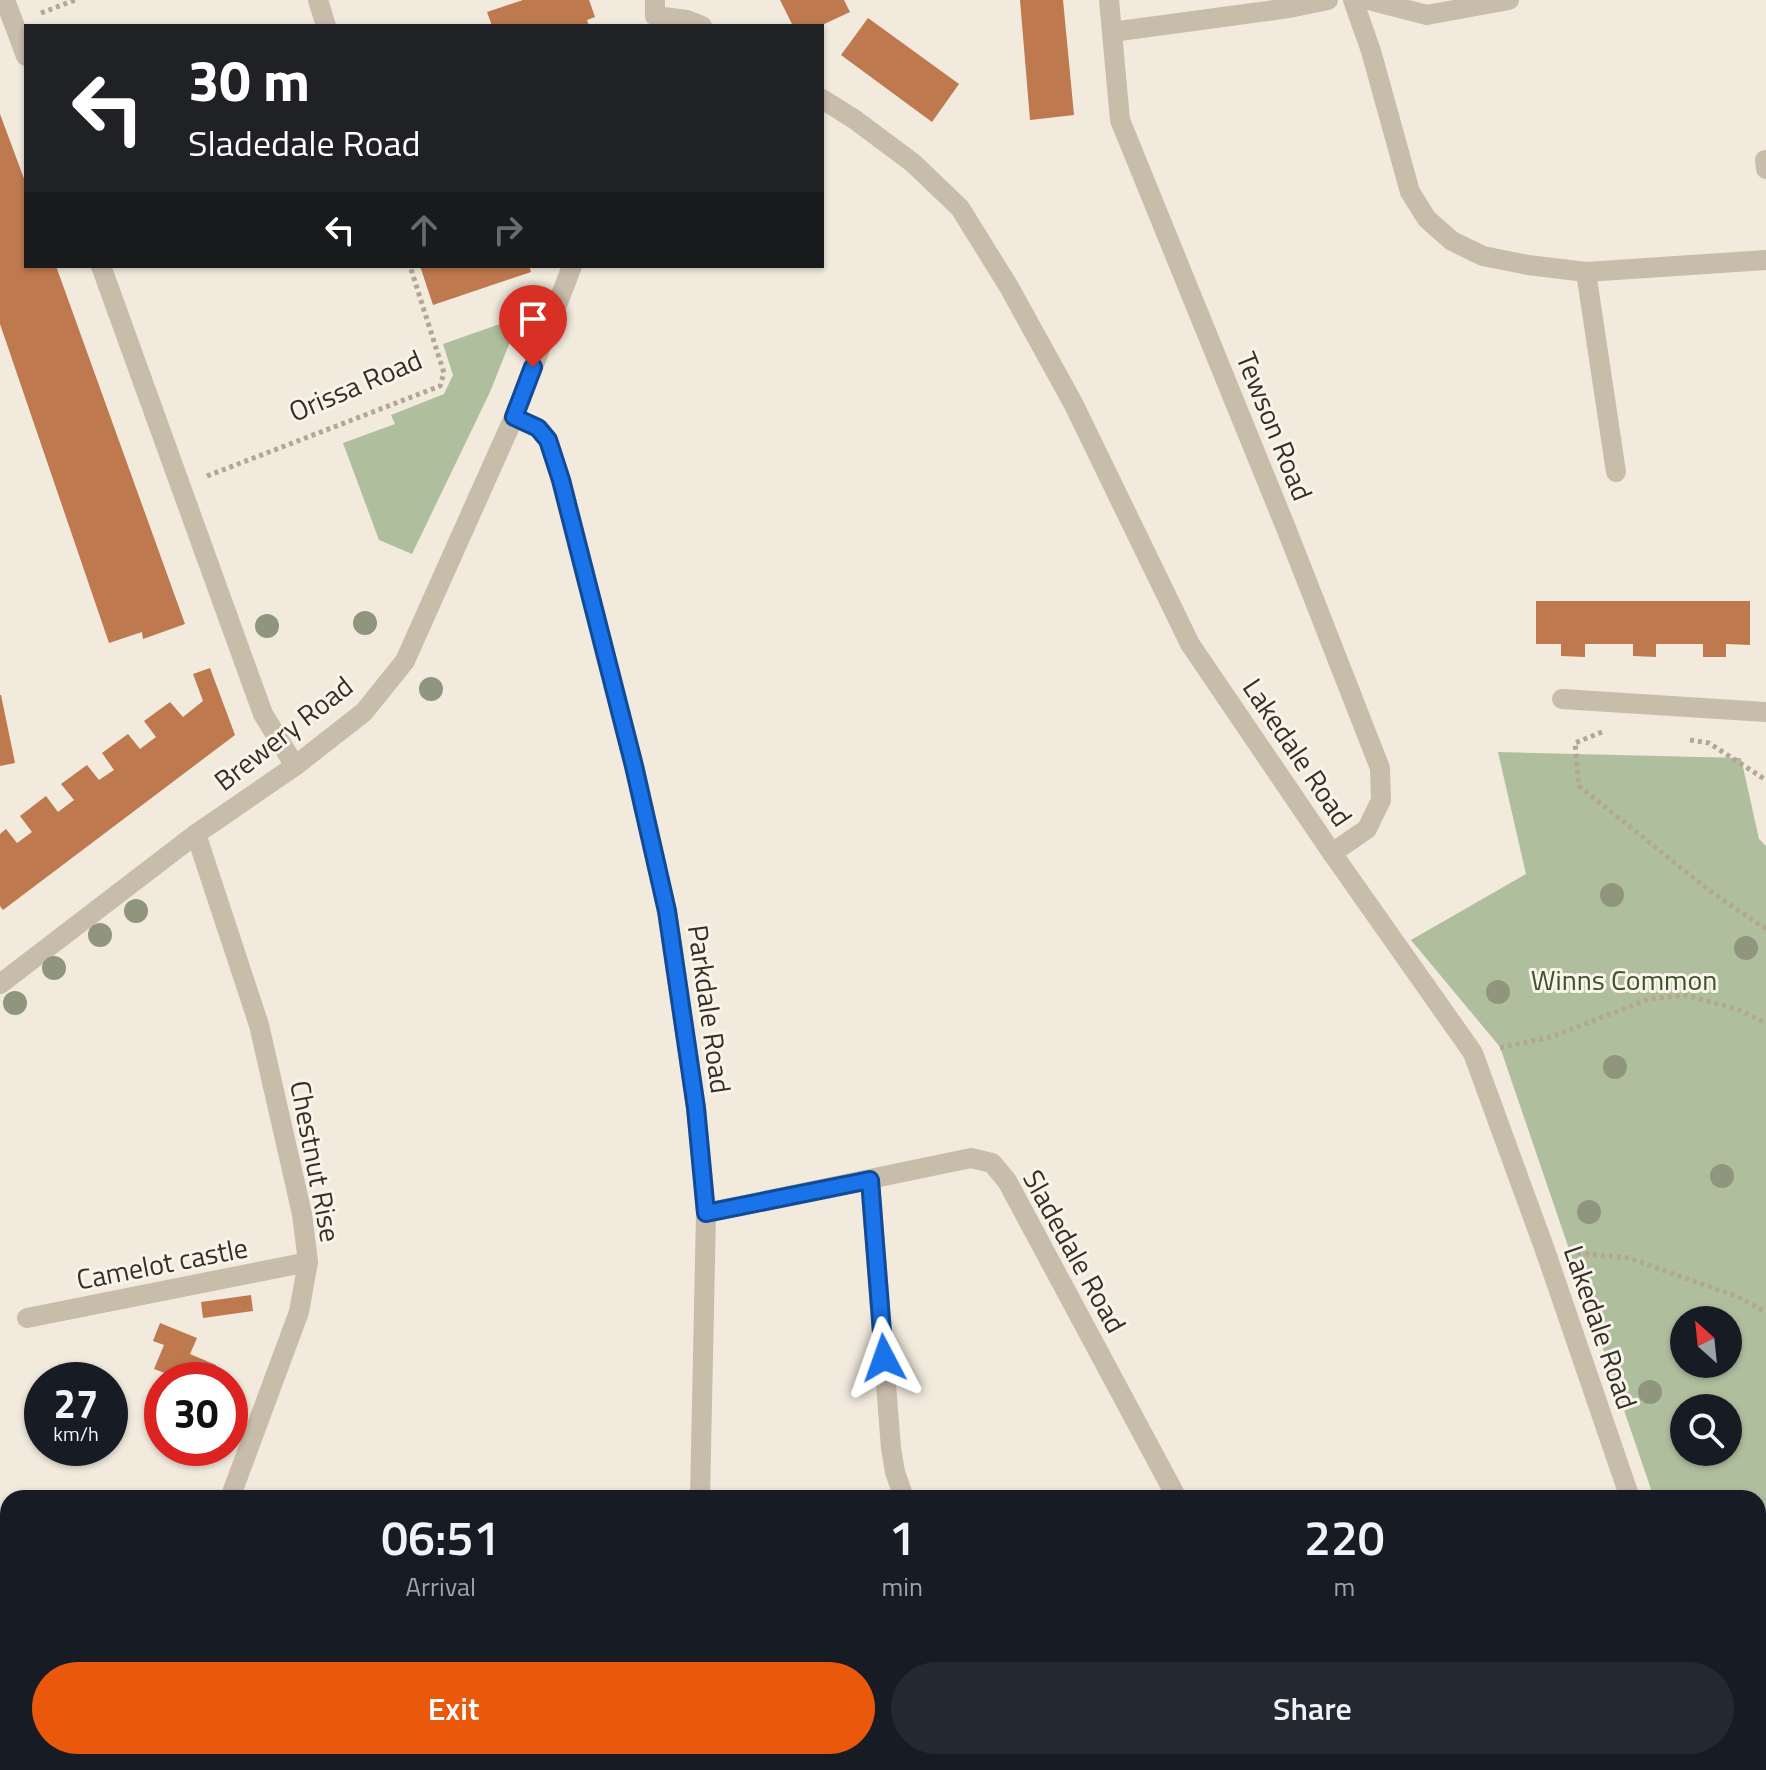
<!DOCTYPE html>
<style>
body{margin:0;font-family:"Titillium Web",sans-serif;background:#242831;color:#f1f3f6;height:100vh;display:flex;flex-direction:column;font-size:30px;white-space:nowrap}
*{box-sizing:border-box;margin:0}
p{font-size:26px;color:#9ea1a6}
.icon{flex:none;width:44px;height:44px;fill:none;stroke:currentColor;stroke-width:2;stroke-linecap:round;stroke-linejoin:round}
.map{position:relative;flex:1;overflow:hidden}
.side{position:absolute;left:0px;top:1490px;width:1766px;height:280px;display:flex;flex-direction:column;background:#171b24;border-radius:24px 24px 0 0;box-shadow:0 2px 6px #0004}
.side>*{flex:none}
.guide{position:absolute;left:24px;top:24px;width:800px;height:244px;border-radius:0px;box-shadow:0 2px 6px #0004;background:#202124;color:#fff;overflow:hidden}
.needle{width:52px;rotate:333deg}
.controls{position:absolute;left:1670px;top:1306px;display:grid;gap:16px}
.controls a{display:grid;place-items:center;width:72px;height:72px;border-radius:50%;background:#171b24;box-shadow:0 2px 6px #0004;font-size:40px}
.speed{position:absolute;left:24px;top:1362px;display:flex;gap:16px;font-size:40px;font-weight:700;text-align:center}
.speed>*{display:grid;place-content:center;width:104px;height:104px;border-radius:50%;background:#171b24;box-shadow:0 2px 6px #0004;line-height:1}
.speed small{font-size:20px;font-weight:400}
.speed .limit{border:12px solid #d22;background:#fff;color:#111}
.pin{position:absolute;display:grid;place-items:center;width:68px;height:68px;color:#fff;margin:-82px -34px;border-radius:50% 50% 50% 0;rotate:-45deg;box-shadow:0 0 8px #0007}
.pin .icon{rotate:45deg}
.me{position:absolute;width:88px;margin:-44px;rotate:356deg;stroke-linejoin:round;filter:drop-shadow(0 0 6px #0008)}
.turn{display:flex;align-items:center;gap:28px;height:168px;padding:0 32px;font-size:36px}
.turn .icon{width:104px;height:104px;stroke-width:2.5}
.turn b{display:block;font-size:56px;line-height:68px}
.lanes{display:flex;align-items:center;height:76px;padding:0 32px;background:#0003;justify-content:center;gap:40px;direction:ltr}
.lanes .off{opacity:.35}
.eta{display:flex;justify-content:space-evenly;align-items:center;height:136px;text-align:center}
.eta b{font-size:48px;font-weight:600;line-height:56px}
.cta{display:flex;gap:16px;margin-top:auto;padding:16px 32px}
.cta a{flex:1;height:92px;border-radius:48px;background:#ea580c;color:#fff;font-size:32px;font-weight:600;line-height:92px;text-align:center}
.cta a+a{background:#242831;color:#f1f3f6}
.map>svg:first-child{display:block}
.green{fill:#afbf9e;fill-rule:evenodd}
.building{fill:#be794e}
.lines{fill:none;stroke-linecap:round;stroke-linejoin:round}
.path{stroke:#b4a694;stroke-width:5;stroke-dasharray:4 4;stroke-linecap:butt}
.minor{stroke:#c8bcaa;stroke-width:20}
.tree{fill:#90967d}
.route-casing{stroke:#114b97;stroke-width:20}
.route{stroke:#1a73e8;stroke-width:14}
.labels{text-anchor:middle;dominant-baseline:central;stroke-width:6;stroke-linejoin:round;paint-order:stroke}
.street-label{font-size:28px;fill:#362f29;stroke:#f8f4e9}
.park-label{font-size:28px;fill:#40522e;stroke:#f8f4e9}
</style>
<div class="map">
<svg width="1766" height="1770" viewBox="0 0 1766 1770">
<rect width="100%" height="100%" fill="#f1eadd"/>
<!-- green -->
<g class="green">
<polygon points="520,317 490,392 412,554 379,540 343,443 395,424 391,415 444,394 453,375 443,344"/>
<path d="M1498,752L1741,758L1759,839L1766,846V1770H1746L1743,1762H1758V1498H1654L1500,1047L1411,940L1526,874ZM1684,1320H1728V1364H1684ZM1684,1408H1728V1452H1684Z"/>
</g>
<!-- building -->
<g class="building">
<polygon points="523,0 589,0 595,17 587,20 589,26 492,26 487,12"/>
<polygon points="780,0 844,0 850,12 820,26 793,26"/>
<polygon points="1020,0 1063,0 1074,115 1030,120"/>
<polygon points="868,18 959,84 932,122 841,55"/>
<polygon points="0,114 26,184 26,266 56,266 185,624 143,639 142,632 109,643 0,324"/>
<polygon points="420,266 529,266 531,272 433,305"/>
<polygon points="1536,601 1750,601 1750,645 1726,644 1726,657 1703,657 1703,644 1656,644 1656,657 1633,656 1633,644 1585,644 1585,657 1561,656 1561,644 1536,644"/>
<polygon points="210,668 235,735 3,910 0,906 0,834 6,829 17,843 32,832 20,816 46,796 58,812 74,800 61,784 87,765 99,780 114,770 102,753 128,734 140,749 156,737 144,721 170,702 183,717 203,701 193,674"/>
<polygon points="0,695 1,695 15,763 0,766"/>
<polygon points="251,1295 253,1311 203,1318 201,1302"/>
<polygon points="160,1323 197,1338 190,1354 216,1365 210,1380 183,1380 154,1369 164,1345 153,1341"/>
</g>
<g class="lines">
<!-- path -->
<g class="path">
<polyline points="41,13 75,0"/>
<polyline points="207,476 440,386 444,373 410,266"/>
<polyline points="1602,732 1575,743 1579,786 1710,891 1766,929"/>
<polyline points="1690,740 1709,743 1766,780"/>
<polyline points="1500,1048 1551,1037 1649,999 1686,995 1739,1010 1766,1023"/>
<polyline points="1577,1253 1629,1258 1738,1297 1766,1312"/>
<polyline points="1758,1633 1760,1624 1766,1609"/>
<polyline points="1758,1653 1766,1676"/>
</g>
<!-- minor -->
<g class="minor">
<polyline points="5,0 26,56"/>
<polyline points="318,0 326,26"/>
<polyline points="655,0 655,16 687,20 702,26"/>
<polyline points="1109,0 1120,120 1288,533 1380,768 1381,800 1367,829 1332,853"/>
<polyline points="1353,0 1371,51 1410,192 1427,219 1452,241 1483,256 1528,265 1586,272 1766,260"/>
<polyline points="1369,0 1427,15 1509,0"/>
<polyline points="1112,32 1289,8 1328,0"/>
<polyline points="822,99 854,119 913,163 960,208 1009,287 1073,403 1190,644 1332,853 1473,1053 1545,1250 1630,1498"/>
<polyline points="1765,160 1766,169"/>
<polyline points="101,266 263,714 295,766"/>
<polyline points="1586,272 1616,472"/>
<polyline points="514,417 538,428 548,440 561,480 634,766 667,911 696,1108 706,1213 700,1498"/>
<polyline points="1562,699 1766,712"/>
<polyline points="196,834 259,1025 302,1214 308,1262 299,1312 230,1498"/>
<polyline points="0,984 196,834 295,766 364,712 405,661 514,417 572,266"/>
<polyline points="870,1180 891,1448 895,1472 904,1498"/>
<polyline points="706,1213 971,1158 992,1163 1007,1181 1177,1498"/>
<polyline points="27,1318 308,1262"/>
<polyline points="703,1762 703,1770"/>
<polyline points="1017,1762 1020,1770"/>
<polyline points="1315,1762 1319,1770"/>
<polyline points="1720,1762 1722,1770"/>
<polyline points="147,1770 147,1762"/>
<polyline points="354,1770 355,1762"/>
</g>
</g>
<!-- trees -->
<g class="tree">
<circle cx="365" cy="623" r="12"/>
<circle cx="267" cy="626" r="12"/>
<circle cx="431" cy="689" r="12"/>
<circle cx="1612" cy="895" r="12"/>
<circle cx="136" cy="911" r="12"/>
<circle cx="100" cy="935" r="12"/>
<circle cx="1746" cy="948" r="12"/>
<circle cx="54" cy="968" r="12"/>
<circle cx="1498" cy="992" r="12"/>
<circle cx="15" cy="1003" r="12"/>
<circle cx="1615" cy="1067" r="12"/>
<circle cx="1722" cy="1176" r="12"/>
<circle cx="1589" cy="1212" r="12"/>
<circle cx="1650" cy="1392" r="12"/>
</g>
<g class="lines">
<defs>
<polyline id="route" points="533,367 514,417 538,428 548,440 561,480 634,766 667,911 696,1108 706,1213 870,1180 884,1358"/>
</defs>
<!-- route casing -->
<use href="#route" class="route-casing"/>
<!-- route -->
<use href="#route" class="route"/>
</g>
<g class="labels">
<!-- street labels -->
<g class="street-label">
<text transform="translate(355 385) rotate(-23)">Orissa Road</text>
<text transform="translate(1275 426) rotate(68)">Tewson Road</text>
<text transform="translate(283 733) rotate(-38)">Brewery Road</text>
<text transform="translate(1298 752) rotate(56)">Lakedale Road</text>
<text transform="translate(710 1009) rotate(82)">Parkdale Road</text>
<text transform="translate(316 1161) rotate(79)">Chestnut Rise</text>
<text transform="translate(1075 1251) rotate(61)">Sladedale Road</text>
<text transform="translate(162 1263) rotate(-11)">Camelot castle</text>
<text transform="translate(1601 1327) rotate(71)">Lakedale Road</text>
</g>
<!-- park labels -->
<g class="park-label">
<text x="1624" y="979">Winns Common</text>
</g>
</g>
</svg>
<div class="controls">
<a><svg class="needle" viewBox="-14 -14 28 28"><path d="M0-13l5 13h-10z" fill="#e53935"/><path d="M0 13l5-13h-10z" fill="#9ea1a6"/></svg></a>
<a><svg class="icon" aria-label="search" viewBox="0 0 24 24"><circle cx="10" cy="10" r="6"/><path d="M15 15l6 6"/></svg></a>
</div>
<div class="speed"><div>27<small>km/h</small></div><div class="limit">30</div></div>
<div class="pin" style="left:533px;top:367px;background:#d93025"><svg class="icon" aria-label="arrive" viewBox="0 0 24 24"><path d="M6 21V4h12l-3 4 3 4H6"/></svg></div>
<svg class="me" style="left:884px;top:1358px" viewBox="-20 -20 40 40"><path d="M0-17L14 15 0 8-14 15z" fill="#1a73e8" stroke="#fff" stroke-width="4"/></svg>
<div class="guide">
<div class="turn"><svg class="icon" aria-label="left" viewBox="0 0 24 24"><path d="M17 20v-9H6M10 6l-5 5 5 5"/></svg><div><b>30 m</b>Sladedale Road</div></div>
<div class="lanes"><svg class="icon" aria-label="left" viewBox="0 0 24 24"><path d="M17 20v-9H6M10 6l-5 5 5 5"/></svg><svg class="icon off" aria-label="ahead" viewBox="0 0 24 24"><path d="M12 20V5M6 11l6-6 6 6"/></svg><svg class="icon off" aria-label="right" viewBox="0 0 24 24"><path d="M7 20v-9h11M14 6l5 5-5 5"/></svg></div>
</div>
<section class="side">
<div class="eta">
<div><b>06:51</b><p>Arrival</p></div>
<div><b>1</b><p>min</p></div>
<div><b>220</b><p>m</p></div>
</div>
<div class="cta"><a>Exit</a><a>Share</a></div>
</section>
</div>
